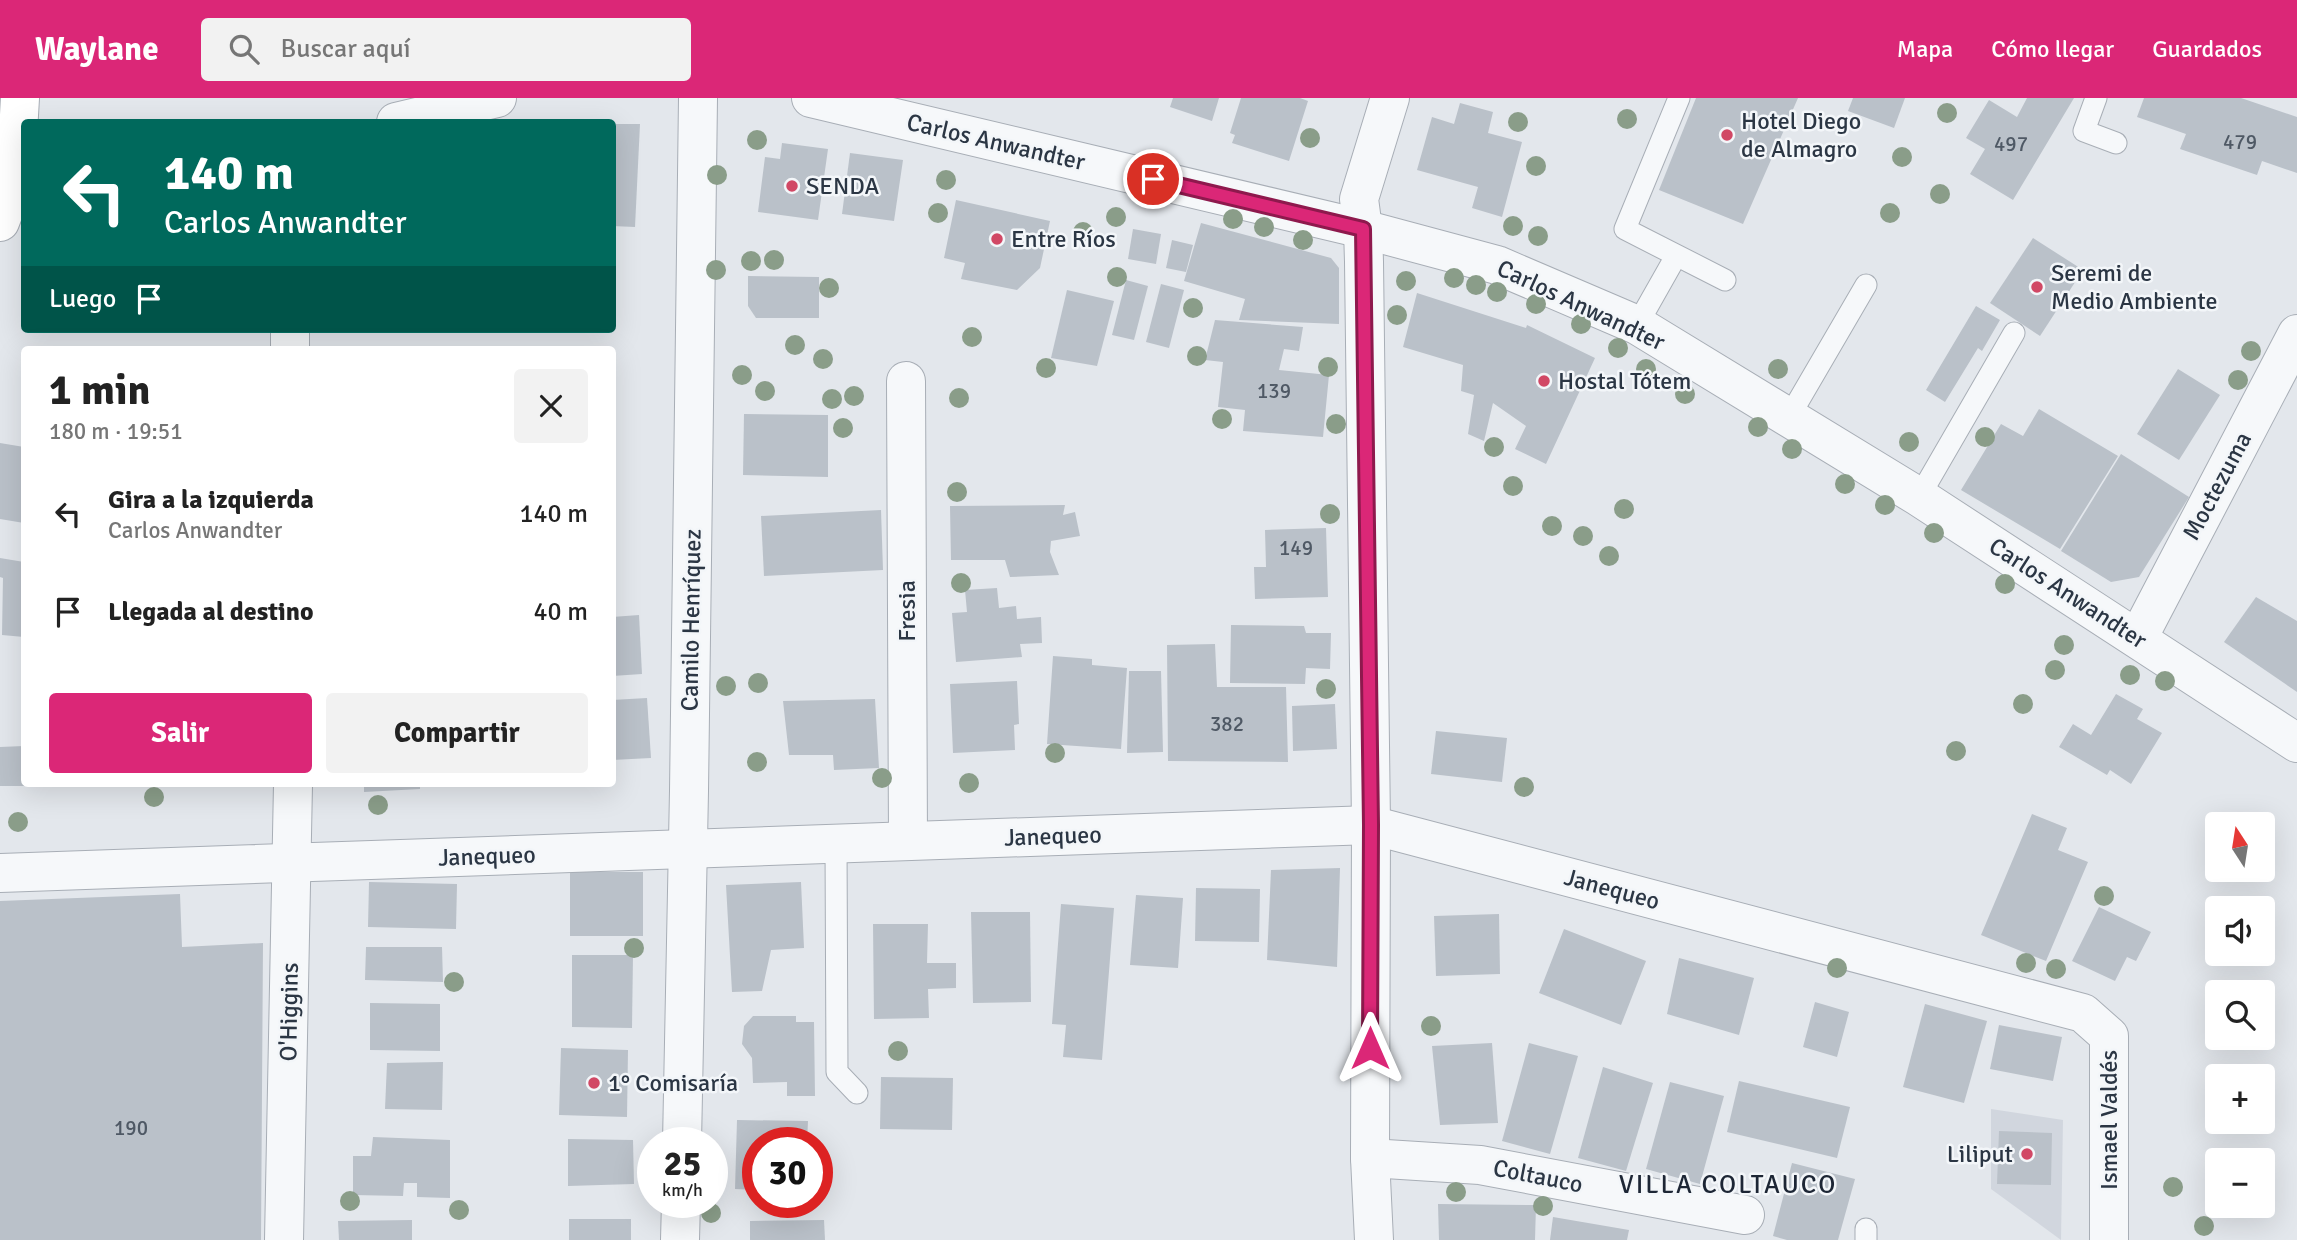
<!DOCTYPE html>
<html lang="es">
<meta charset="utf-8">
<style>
body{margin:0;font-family:Signika,sans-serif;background:#f2f2f2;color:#222;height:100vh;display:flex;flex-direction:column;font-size:26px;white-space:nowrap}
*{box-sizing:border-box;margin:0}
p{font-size:23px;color:#767676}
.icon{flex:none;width:38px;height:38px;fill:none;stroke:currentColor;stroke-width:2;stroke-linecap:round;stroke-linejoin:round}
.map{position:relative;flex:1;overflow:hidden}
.drawer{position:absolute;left:21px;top:248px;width:595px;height:441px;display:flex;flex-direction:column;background:#fff;border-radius:7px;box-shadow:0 7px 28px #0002}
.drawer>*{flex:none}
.banner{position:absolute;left:21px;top:21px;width:595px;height:214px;border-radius:7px;box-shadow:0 7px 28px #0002;background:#00695c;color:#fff;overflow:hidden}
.needle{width:46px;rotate:348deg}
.tools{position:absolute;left:2205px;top:714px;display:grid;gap:14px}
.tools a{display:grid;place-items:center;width:70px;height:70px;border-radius:7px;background:#fff;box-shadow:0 7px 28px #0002;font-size:35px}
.speed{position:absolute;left:637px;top:1029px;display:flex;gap:14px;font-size:35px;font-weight:700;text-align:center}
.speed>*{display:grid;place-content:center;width:91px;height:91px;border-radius:50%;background:#fff;box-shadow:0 7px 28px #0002;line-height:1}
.speed small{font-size:18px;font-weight:400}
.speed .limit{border:10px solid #d22;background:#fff;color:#111}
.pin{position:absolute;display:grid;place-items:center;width:60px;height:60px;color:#fff;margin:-30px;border:4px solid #fff;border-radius:50%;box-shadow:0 2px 7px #0007}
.me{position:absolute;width:77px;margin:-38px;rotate:0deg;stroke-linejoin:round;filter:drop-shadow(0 0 5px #0008)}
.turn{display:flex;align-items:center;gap:24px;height:147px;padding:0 28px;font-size:32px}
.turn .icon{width:91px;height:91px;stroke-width:2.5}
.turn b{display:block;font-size:49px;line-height:60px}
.then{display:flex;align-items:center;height:66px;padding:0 28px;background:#0003;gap:14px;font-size:26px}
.round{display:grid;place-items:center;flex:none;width:74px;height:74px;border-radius:7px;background:#f2f2f2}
.head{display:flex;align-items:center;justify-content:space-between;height:119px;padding:0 28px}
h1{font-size:42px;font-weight:700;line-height:52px}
.button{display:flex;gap:14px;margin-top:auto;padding:14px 28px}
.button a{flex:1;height:80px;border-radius:7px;background:#db2777;color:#fff;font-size:28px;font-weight:700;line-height:80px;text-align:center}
.button a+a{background:#f2f2f2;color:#222}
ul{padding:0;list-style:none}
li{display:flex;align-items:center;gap:21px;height:98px;padding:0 28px}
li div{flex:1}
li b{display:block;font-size:26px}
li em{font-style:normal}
header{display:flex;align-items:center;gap:42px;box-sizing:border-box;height:98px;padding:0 35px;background:#db2777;color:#fff}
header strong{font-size:33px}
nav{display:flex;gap:38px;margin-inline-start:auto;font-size:24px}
.search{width:490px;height:63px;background:#f2f2f2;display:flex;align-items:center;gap:18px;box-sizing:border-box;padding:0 24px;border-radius:7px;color:#767676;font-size:26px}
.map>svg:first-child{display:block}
.built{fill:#d1d6de}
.building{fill:#bac1c9}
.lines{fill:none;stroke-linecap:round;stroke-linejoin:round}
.service-casing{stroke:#a8aeb6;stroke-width:23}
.minor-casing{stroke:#a8aeb6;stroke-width:40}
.tertiary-casing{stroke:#a8aeb6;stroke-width:40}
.secondary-casing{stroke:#a8aeb6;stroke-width:40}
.service{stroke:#f6f8fa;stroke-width:21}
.minor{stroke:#f6f8fa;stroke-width:38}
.tertiary{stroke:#f6f8fa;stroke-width:38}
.secondary{stroke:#fff;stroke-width:38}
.tree{fill:#8a9d89}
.route-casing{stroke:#8e194d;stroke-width:18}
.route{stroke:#db2777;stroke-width:12}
.poi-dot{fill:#d14865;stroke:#f3f6f9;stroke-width:2.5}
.labels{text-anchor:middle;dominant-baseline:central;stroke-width:5;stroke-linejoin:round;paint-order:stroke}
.number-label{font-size:21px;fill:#4f5965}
.poi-label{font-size:24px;fill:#2b3644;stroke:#f3f6f9;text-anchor:start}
.street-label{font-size:24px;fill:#2b3644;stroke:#f3f6f9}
.neighbourhood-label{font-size:26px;letter-spacing:2px;fill:#1d2635;stroke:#f3f6f9}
</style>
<header>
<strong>Waylane</strong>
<div class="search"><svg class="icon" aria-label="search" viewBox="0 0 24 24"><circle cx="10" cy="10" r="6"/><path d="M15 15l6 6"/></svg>Buscar aquí</div>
<nav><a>Mapa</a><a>Cómo llegar</a><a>Guardados</a></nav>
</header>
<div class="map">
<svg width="2297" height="1142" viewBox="0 0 2297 1142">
<rect width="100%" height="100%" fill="#e3e7ec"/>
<!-- built -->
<polygon class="built" points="1991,1011 2063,1022 2061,1142 1991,1091"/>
<!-- building -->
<g class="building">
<polygon points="1173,0 1219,0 1212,23 1170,9"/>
<polygon points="1241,0 1300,0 1308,3 1289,63 1232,45 1235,37 1230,35"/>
<polygon points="1696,0 1798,0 1743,126 1659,92"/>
<polygon points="1853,0 1905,0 1894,30 1848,13"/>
<polygon points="2027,0 2074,0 2013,102 1970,76 1985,51 1966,40 1989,2 2017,19"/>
<polygon points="2144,0 2241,0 2297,19 2297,75 2262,63 2257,77 2180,51 2186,36 2137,19"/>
<polygon points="1460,5 1493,14 1488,35 1522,44 1502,119 1472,110 1478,89 1417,72 1432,19 1454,26"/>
<polygon points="612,26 640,26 635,129 612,128"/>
<polygon points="782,45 828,51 818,122 758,114 765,59 780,61"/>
<polygon points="850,55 903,62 894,123 842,116"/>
<polygon points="956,102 1050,123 1040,170 1017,192 961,181 965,165 944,160"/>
<polygon points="1201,125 1331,160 1339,170 1339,226 1239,222 1245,201 1184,183"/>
<polygon points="1133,131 1161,136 1156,166 1128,161"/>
<polygon points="2033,140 2083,172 2040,238 1990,205"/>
<polygon points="1172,142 1193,147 1186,174 1166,170"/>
<polygon points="748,178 819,179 819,220 756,220 748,208"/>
<polygon points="1126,182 1148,188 1134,242 1112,237"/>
<polygon points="1161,186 1184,192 1169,250 1146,244"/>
<polygon points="1067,192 1114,203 1097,268 1051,260"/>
<polygon points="1417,195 1526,230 1527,227 1595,260 1546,366 1515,351 1526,328 1493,305 1484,343 1468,336 1474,297 1461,293 1463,267 1403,249"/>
<polygon points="1976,208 2000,222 1982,253 1978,250 1945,304 1926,292"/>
<polygon points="1215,222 1303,229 1299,253 1284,251 1279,272 1329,277 1323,339 1243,333 1245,312 1218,309 1223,264 1205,262"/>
<polygon points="448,248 526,250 526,252 448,252"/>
<polygon points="2178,271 2220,297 2179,362 2137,336"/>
<polygon points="2039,311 2118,358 2060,451 1961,392 2001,326 2023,338"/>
<polygon points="744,316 828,317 828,379 743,377"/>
<polygon points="0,345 24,349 24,425 0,421"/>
<polygon points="2121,356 2189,399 2139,479 2111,484 2061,453"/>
<polygon points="1065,407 1063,417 1075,414 1080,438 1051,443 1050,454 1059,477 1010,479 1005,462 951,462 950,408"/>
<polygon points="881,412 883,472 764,478 761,418"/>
<polygon points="1326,430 1328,499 1255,501 1254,469 1266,469 1265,432"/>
<polygon points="0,460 24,464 24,539 2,537 3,480 0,479"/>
<polygon points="997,490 999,510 1016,508 1017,521 1041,519 1042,545 1020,546 1022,559 956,564 952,515 967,514 965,492"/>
<polygon points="2256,499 2297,523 2297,594 2224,544"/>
<polygon points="639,517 642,576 612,578 612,519"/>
<polygon points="1231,527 1304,528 1306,535 1331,535 1330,571 1306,570 1305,586 1230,585"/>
<polygon points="1215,546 1217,589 1286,589 1288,664 1168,663 1167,547"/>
<polygon points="1053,558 1092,561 1092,567 1127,570 1121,651 1047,646"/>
<polygon points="1129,573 1161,573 1163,654 1127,655"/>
<polygon points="1017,583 1019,626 1014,627 1015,652 953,655 950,586"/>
<polygon points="2116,596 2143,611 2137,621 2162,635 2131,686 2110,672 2107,677 2059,649 2073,626 2091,637"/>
<polygon points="647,600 651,660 612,662 612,602"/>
<polygon points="875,601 879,670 834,672 833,657 789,657 783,603"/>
<polygon points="1335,606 1337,651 1293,653 1292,608"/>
<polygon points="1436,633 1507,640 1502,684 1431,676"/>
<polygon points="24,648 24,688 0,688 0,649"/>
<polygon points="364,686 420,686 420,691 364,694"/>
<polygon points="2032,716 2067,730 2058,752 2088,764 2046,863 1981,837"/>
<polygon points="1340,770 1337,869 1267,862 1271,772"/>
<rect x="570" y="774" width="73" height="64"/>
<polygon points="369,784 457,786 456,831 368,829"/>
<polygon points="801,784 804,850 771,852 762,893 732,894 726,787"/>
<polygon points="1196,790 1260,791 1259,844 1195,843"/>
<polygon points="180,796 182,849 263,845 261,1142 0,1142 0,803"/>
<polygon points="1136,797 1183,800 1178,870 1130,867"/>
<polygon points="1061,806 1114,810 1102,962 1063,959 1066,927 1052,926"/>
<polygon points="2099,809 2151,834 2136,863 2127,859 2115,883 2072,863"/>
<polygon points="971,814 1030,814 1031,904 973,905"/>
<polygon points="1499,816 1500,876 1436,878 1434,818"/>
<polygon points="873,826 928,826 927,865 956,865 956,890 928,891 929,920 874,921"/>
<polygon points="1564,831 1646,863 1621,927 1539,895"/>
<polygon points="366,849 442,849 443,884 365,882"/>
<polygon points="572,857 633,857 632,930 572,929"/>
<polygon points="1679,860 1754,880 1739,937 1667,916"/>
<polygon points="1815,904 1849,914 1837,959 1803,949"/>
<polygon points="370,905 440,906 440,953 370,952"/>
<polygon points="1925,906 1987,923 1964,1005 1903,989"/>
<polygon points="753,918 796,918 796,924 814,924 815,998 787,998 787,984 753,985 752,960 742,946 744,928"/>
<polygon points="1999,927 2062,939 2053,983 1990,971"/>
<polygon points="1492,945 1498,1025 1440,1027 1432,948"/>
<polygon points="1529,945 1578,958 1550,1056 1502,1043"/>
<polygon points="561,950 628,952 627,1019 559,1017"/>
<polygon points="443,964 442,1012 385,1011 387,965"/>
<polygon points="1603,969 1653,985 1626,1073 1578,1060"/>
<polygon points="881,979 953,980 952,1032 880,1031"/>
<polygon points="1739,983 1850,1009 1837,1060 1727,1034"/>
<polygon points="1670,984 1724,998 1700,1086 1646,1071"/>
<polygon points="737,1022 808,1023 807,1045 758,1045 758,1092 735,1091"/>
<polygon points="1999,1033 2052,1035 2051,1087 1997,1086"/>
<polygon points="373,1039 450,1042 450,1100 417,1099 417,1085 404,1085 403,1098 353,1097 353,1058 371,1058"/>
<polygon points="568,1041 633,1042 634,1086 568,1088"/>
<polygon points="1792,1065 1855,1081 1838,1142 1787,1142 1773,1138"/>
<polygon points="1438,1106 1536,1107 1535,1142 1439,1142"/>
<polygon points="1553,1119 1629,1132 1627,1142 1550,1142"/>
<rect x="569" y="1121" width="62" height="21"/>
<polygon points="412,1122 412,1142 339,1142 338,1123"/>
<polygon points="824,1122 825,1142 750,1142 750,1123"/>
</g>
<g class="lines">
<defs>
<g id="service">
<polyline points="1679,0 1625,131 1725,182"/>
<polyline points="2096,0 2084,33 2116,45"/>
<polyline points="1637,227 1676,158"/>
<polyline points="1789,319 1866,187"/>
<polyline points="1919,399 2014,235"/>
<polyline points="836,745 837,974 857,995"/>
<polyline points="1866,1142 1866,1131"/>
</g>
<g id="minor">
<polyline points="290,231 290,252"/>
<polyline points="906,283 908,743"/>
<polyline points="2138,540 2297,236"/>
<polyline points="0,775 1371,727 2083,915 2109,938 2109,1142"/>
<polyline points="682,1045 689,693 698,0"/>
<polyline points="1370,1060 1480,1067 1745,1117"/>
<polyline points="284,1142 293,686"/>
<polyline points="680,1142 681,1104"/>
<polyline points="1374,1142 1370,1060 1371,727 1364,164 1363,131 1359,101 1390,0"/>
</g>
<g id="tertiary">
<polyline points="811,0 1363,131 1497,167 1637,227 1919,399 2297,645"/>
<polyline points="396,24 497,0"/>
</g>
<polyline id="secondary" points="0,124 15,85 20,0"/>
</defs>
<!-- service casing -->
<use href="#service" class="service-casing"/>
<!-- minor casing -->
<use href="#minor" class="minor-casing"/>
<!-- tertiary casing -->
<use href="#tertiary" class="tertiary-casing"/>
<!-- secondary casing -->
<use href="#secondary" class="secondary-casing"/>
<!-- service -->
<use href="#service" class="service"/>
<!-- minor -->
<use href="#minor" class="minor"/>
<!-- tertiary -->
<use href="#tertiary" class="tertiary"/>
<!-- secondary -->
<use href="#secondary" class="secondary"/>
</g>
<!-- trees -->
<g class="tree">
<circle cx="1947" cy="15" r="10"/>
<circle cx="1627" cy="21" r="10"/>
<circle cx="1518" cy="24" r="10"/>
<circle cx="1310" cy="40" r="10"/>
<circle cx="757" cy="42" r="10"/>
<circle cx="1902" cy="59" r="10"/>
<circle cx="1536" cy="68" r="10"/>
<circle cx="717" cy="77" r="10"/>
<circle cx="946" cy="82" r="10"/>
<circle cx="1940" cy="96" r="10"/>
<circle cx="938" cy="115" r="10"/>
<circle cx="1890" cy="115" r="10"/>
<circle cx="1116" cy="119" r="10"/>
<circle cx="1233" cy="121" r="10"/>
<circle cx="1513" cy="128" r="10"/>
<circle cx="1264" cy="129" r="10"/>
<circle cx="1083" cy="134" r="10"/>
<circle cx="1538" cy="138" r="10"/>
<circle cx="1303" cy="142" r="10"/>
<circle cx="774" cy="162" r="10"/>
<circle cx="751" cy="163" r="10"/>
<circle cx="716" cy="172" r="10"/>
<circle cx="1117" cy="179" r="10"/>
<circle cx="1454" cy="180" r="10"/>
<circle cx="1406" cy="183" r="10"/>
<circle cx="1476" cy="187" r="10"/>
<circle cx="829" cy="190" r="10"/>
<circle cx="1497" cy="194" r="10"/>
<circle cx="1536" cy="206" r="10"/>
<circle cx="1193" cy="210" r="10"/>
<circle cx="1397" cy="217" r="10"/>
<circle cx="1581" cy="226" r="10"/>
<circle cx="972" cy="239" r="10"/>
<circle cx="795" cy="247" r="10"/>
<circle cx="1618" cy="250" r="10"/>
<circle cx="2251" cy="253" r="10"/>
<circle cx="1197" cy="258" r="10"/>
<circle cx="823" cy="261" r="10"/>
<circle cx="1328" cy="269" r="10"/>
<circle cx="1046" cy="270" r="10"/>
<circle cx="1646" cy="271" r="10"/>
<circle cx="1778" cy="271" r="10"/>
<circle cx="742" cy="277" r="10"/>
<circle cx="2238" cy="282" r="10"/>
<circle cx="765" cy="293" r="10"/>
<circle cx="1685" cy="296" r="10"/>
<circle cx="854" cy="298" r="10"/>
<circle cx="959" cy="300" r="10"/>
<circle cx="832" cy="301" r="10"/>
<circle cx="1222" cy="321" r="10"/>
<circle cx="1336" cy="326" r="10"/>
<circle cx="1758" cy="329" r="10"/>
<circle cx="843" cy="330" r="10"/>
<circle cx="1985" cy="339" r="10"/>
<circle cx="1909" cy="344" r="10"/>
<circle cx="1494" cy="349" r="10"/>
<circle cx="1792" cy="351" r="10"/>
<circle cx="1845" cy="386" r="10"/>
<circle cx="1513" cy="388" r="10"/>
<circle cx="957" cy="394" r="10"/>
<circle cx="1885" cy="407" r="10"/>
<circle cx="1624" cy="411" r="10"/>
<circle cx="1330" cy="416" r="10"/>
<circle cx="1552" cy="428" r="10"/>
<circle cx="1934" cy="435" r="10"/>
<circle cx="1583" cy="438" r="10"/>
<circle cx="1609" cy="458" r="10"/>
<circle cx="961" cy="485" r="10"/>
<circle cx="2005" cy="486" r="10"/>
<circle cx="2064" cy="547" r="10"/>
<circle cx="2055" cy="572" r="10"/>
<circle cx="2130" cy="577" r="10"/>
<circle cx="2165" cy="583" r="10"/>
<circle cx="758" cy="585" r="10"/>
<circle cx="726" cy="588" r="10"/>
<circle cx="1326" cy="591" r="10"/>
<circle cx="2023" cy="606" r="10"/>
<circle cx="1956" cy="653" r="10"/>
<circle cx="1055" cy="655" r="10"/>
<circle cx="757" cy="664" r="10"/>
<circle cx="882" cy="680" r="10"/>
<circle cx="969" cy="685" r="10"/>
<circle cx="1524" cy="689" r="10"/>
<circle cx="154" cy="699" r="10"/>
<circle cx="378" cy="707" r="10"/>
<circle cx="18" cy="724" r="10"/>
<circle cx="2104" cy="798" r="10"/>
<circle cx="634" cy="850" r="10"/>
<circle cx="2026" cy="865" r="10"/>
<circle cx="1837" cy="870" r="10"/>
<circle cx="2056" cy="871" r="10"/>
<circle cx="454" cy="884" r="10"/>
<circle cx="1431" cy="928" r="10"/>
<circle cx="898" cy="953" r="10"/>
<circle cx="2173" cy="1089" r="10"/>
<circle cx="1456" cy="1094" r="10"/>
<circle cx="350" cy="1103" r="10"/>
<circle cx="1543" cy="1108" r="10"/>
<circle cx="459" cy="1112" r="10"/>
<circle cx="711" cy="1115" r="10"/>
<circle cx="2204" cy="1128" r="10"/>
</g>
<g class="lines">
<defs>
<polyline id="route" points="1153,81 1363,131 1371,727 1370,950"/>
</defs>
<!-- route casing -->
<use href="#route" class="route-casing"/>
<!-- route -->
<use href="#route" class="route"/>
</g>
<!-- markers -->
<g class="poi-dot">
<circle cx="1727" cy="37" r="7"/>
<circle cx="792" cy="88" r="7"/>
<circle cx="997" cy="141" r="7"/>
<circle cx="2037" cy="189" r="7"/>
<circle cx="1544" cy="283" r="7"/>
<circle cx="594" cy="985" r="7"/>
<circle cx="2027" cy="1056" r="7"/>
</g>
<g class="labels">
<!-- number labels -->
<g class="number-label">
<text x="2240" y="44">479</text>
<text x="2011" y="46">497</text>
<text x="1274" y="293">139</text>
<text x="1296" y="450">149</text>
<text x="1227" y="626">382</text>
<text x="131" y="1030">190</text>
</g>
<!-- poi labels -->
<g class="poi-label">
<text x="1741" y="23">Hotel Diego<tspan x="1741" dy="28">de Almagro</tspan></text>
<text x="806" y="88">SENDA</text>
<text x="1011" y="141">Entre Ríos</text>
<text x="2051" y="175">Seremi de<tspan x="2051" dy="28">Medio Ambiente</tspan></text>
<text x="1558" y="283">Hostal Tótem</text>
<text x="608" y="985">1° Comisaría</text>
<text x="2013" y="1056" text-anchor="end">Liliput</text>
</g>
<!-- street labels -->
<g class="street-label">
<text transform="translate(996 44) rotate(13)">Carlos Anwandter</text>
<text transform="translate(1581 207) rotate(25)">Carlos Anwandter</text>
<text transform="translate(2217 388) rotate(-62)">Moctezuma</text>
<text transform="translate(2068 495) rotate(33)">Carlos Anwandter</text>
<text transform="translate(907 513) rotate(-90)">Fresia</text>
<text transform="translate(691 522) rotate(-89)">Camilo Henríquez</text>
<text transform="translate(1053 738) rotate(-2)">Janequeo</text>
<text transform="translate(487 758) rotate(-2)">Janequeo</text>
<text transform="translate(1612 791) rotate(15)">Janequeo</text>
<text transform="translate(289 914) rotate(-89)">O'Higgins</text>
<text transform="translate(2109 1022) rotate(-90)">Ismael Valdés</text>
<text transform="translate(1538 1078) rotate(11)">Coltauco</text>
</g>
<!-- neighbourhood labels -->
<g class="neighbourhood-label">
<text x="1728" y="1087">VILLA COLTAUCO</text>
</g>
</g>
</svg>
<div class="tools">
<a><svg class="needle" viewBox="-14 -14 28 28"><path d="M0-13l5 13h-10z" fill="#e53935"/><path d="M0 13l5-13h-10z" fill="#767676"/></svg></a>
<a><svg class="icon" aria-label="sound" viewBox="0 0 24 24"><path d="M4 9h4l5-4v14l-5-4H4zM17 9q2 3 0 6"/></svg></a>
<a><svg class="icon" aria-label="search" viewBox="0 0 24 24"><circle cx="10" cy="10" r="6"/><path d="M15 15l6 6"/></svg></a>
<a>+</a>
<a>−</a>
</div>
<div class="speed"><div>25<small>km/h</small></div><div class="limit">30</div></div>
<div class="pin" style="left:1153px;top:81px;background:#d93025"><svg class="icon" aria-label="arrive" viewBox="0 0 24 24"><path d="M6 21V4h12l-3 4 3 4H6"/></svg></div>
<svg class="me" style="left:1370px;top:950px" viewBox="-20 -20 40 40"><path d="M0-17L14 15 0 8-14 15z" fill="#db2777" stroke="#fff" stroke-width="4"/></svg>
<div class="banner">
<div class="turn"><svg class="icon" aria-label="left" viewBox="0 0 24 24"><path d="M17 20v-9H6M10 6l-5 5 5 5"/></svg><div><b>140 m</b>Carlos Anwandter</div></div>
<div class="then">Luego<svg class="icon" aria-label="arrive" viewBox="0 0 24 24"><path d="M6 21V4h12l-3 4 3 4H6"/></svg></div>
</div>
<section class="drawer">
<div class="head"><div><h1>1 min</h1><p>180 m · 19:51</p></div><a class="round"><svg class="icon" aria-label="close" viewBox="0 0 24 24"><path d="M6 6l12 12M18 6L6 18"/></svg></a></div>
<ul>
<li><svg class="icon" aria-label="left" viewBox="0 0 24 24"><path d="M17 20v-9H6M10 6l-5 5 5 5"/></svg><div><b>Gira a la izquierda</b><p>Carlos Anwandter</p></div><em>140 m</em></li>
<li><svg class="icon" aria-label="arrive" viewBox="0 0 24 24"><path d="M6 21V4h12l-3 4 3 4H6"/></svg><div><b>Llegada al destino</b></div><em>40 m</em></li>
</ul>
<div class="button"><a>Salir</a><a>Compartir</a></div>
</section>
</div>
